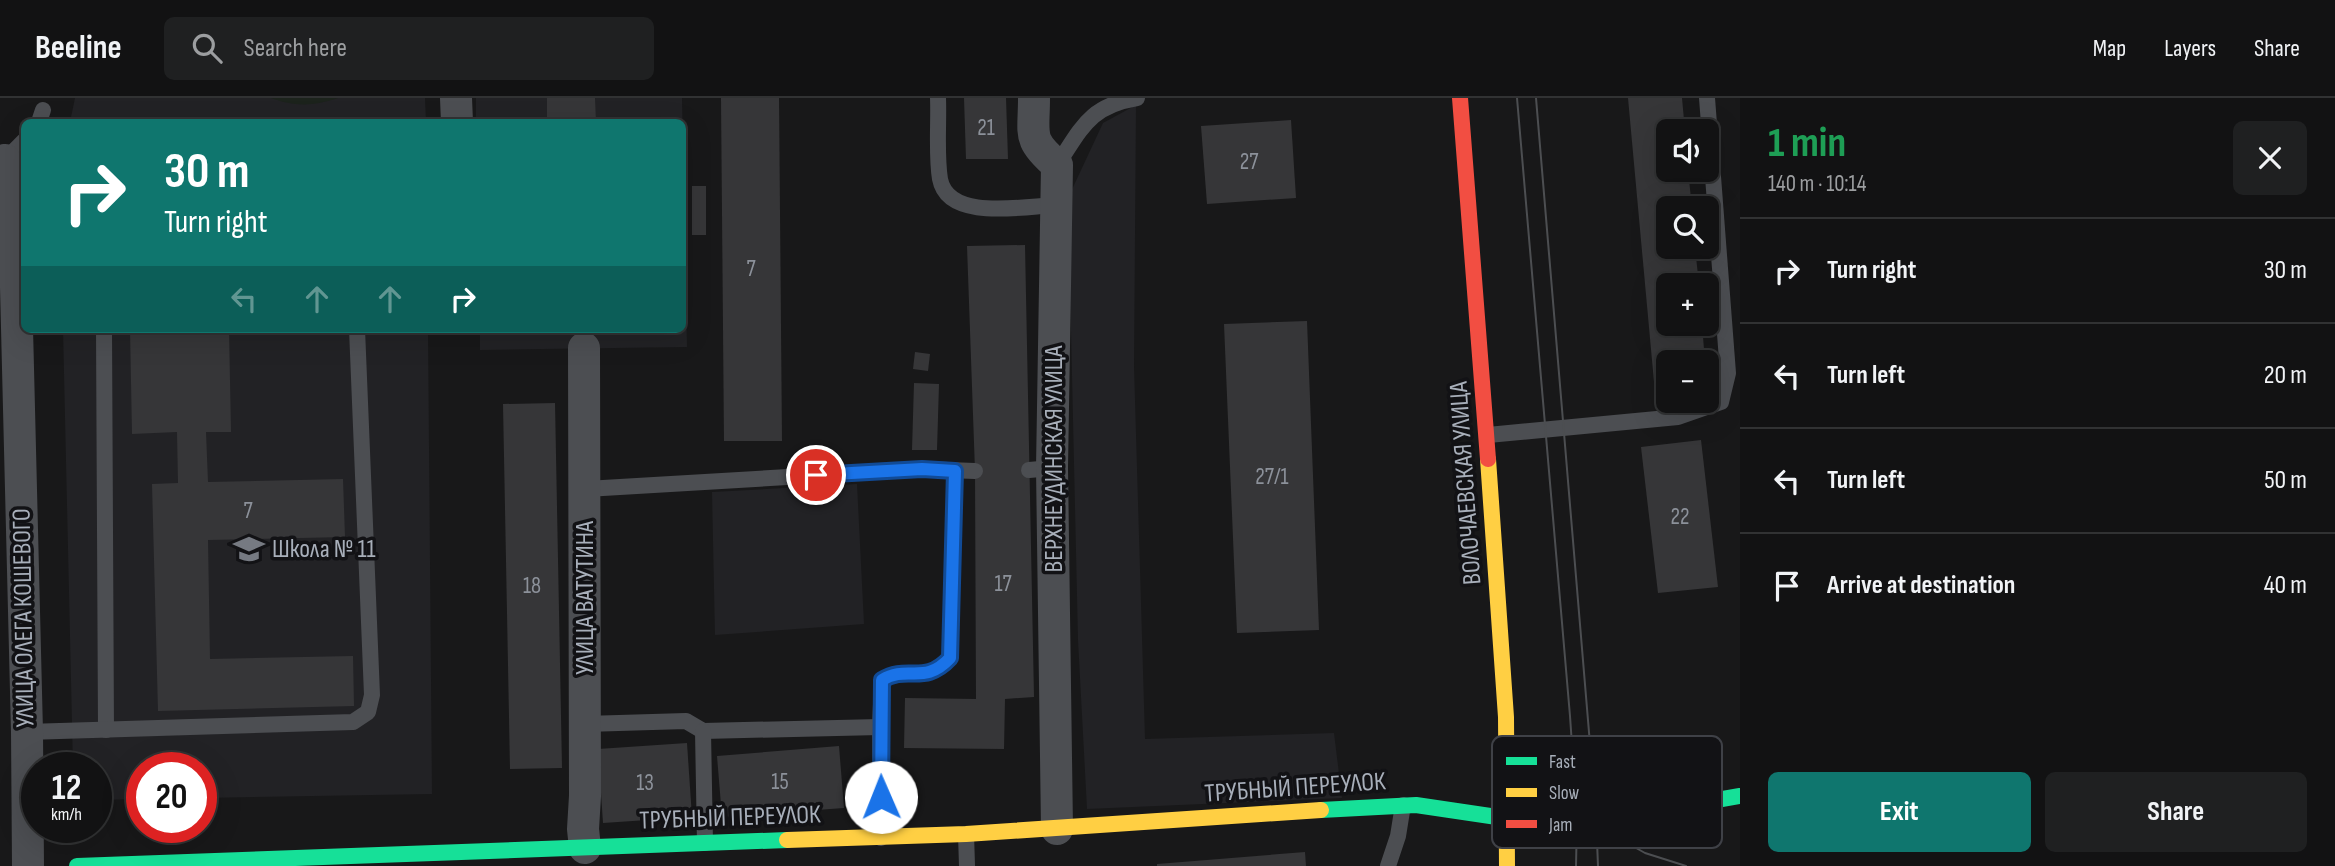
<!DOCTYPE html>
<meta charset="utf-8">
<style>
body{margin:0;font-family:"Sofia Sans Condensed",sans-serif;background:#1f2021;color:#f1f3f6;height:100vh;display:flex;flex-direction:column;font-size:26px;white-space:nowrap}
*{box-sizing:border-box;margin:0}
p{font-size:23px;color:#9c9ea0}
.icon{flex:none;width:38px;height:38px;fill:none;stroke:currentColor;stroke-width:2;stroke-linecap:round;stroke-linejoin:round}
.map{position:relative;flex:1;overflow:hidden}
.details{display:flex;flex-direction:column;background:#121213;width:595px}
.details>*{flex:none}
.guide{position:absolute;left:21px;top:21px;width:665px;height:214px;border-radius:10px;box-shadow:0 7px 28px #0002,0 0 0 2px #313233;background:#0f766e;color:#fff;overflow:hidden}
.controls{position:absolute;left:1656px;top:21px;display:grid;gap:14px}
.controls a{display:grid;place-items:center;width:63px;height:63px;border-radius:10px;background:#121213;box-shadow:0 7px 28px #0002,0 0 0 2px #313233;font-size:35px}
.speed{position:absolute;left:21px;top:654px;display:flex;gap:14px;font-size:35px;font-weight:700;text-align:center}
.speed>*{display:grid;place-content:center;width:91px;height:91px;border-radius:50%;background:#121213;box-shadow:0 7px 28px #0002,0 0 0 2px #313233;line-height:1}
.speed small{font-size:18px;font-weight:400}
.speed .limit{border:10px solid #d22;background:#fff;color:#111}
.pin{position:absolute;display:grid;place-items:center;width:60px;height:60px;color:#fff;margin:-30px;border:4px solid #fff;border-radius:50%;box-shadow:0 2px 7px #0007}
.me{position:absolute;width:77px;margin:-38px;rotate:359deg;stroke-linejoin:round;filter:drop-shadow(0 0 5px #0008)}
.turn{display:flex;align-items:center;gap:24px;height:147px;padding:0 28px;font-size:32px}
.turn .icon{width:91px;height:91px;stroke-width:2.5}
.turn b{display:block;font-size:49px;line-height:60px}
.lanes{display:flex;align-items:center;height:66px;padding:0 28px;background:#0003;justify-content:center;gap:35px;direction:ltr}
.lanes .off{opacity:.35}
.round{display:grid;place-items:center;flex:none;width:74px;height:74px;border-radius:10px;background:#1f2021}
.overview{display:flex;align-items:center;justify-content:space-between;height:119px;padding:0 28px}
h1{font-size:42px;font-weight:700;line-height:52px;color:#1e9e55}
.cta{display:flex;gap:14px;margin-top:auto;padding:14px 28px}
.cta a{flex:1;height:80px;border-radius:10px;background:#0f766e;color:#fff;font-size:28px;font-weight:700;line-height:80px;text-align:center}
.cta a+a{background:#1f2021;color:#f1f3f6}
ul{padding:0;list-style:none}
li{display:flex;align-items:center;gap:21px;height:105px;padding:0 28px;border-top:2px solid #313233}
li div{flex:1}
li b{display:block;font-size:26px}
li em{font-style:normal}
header{display:flex;align-items:center;gap:42px;box-sizing:border-box;height:98px;padding:0 35px;background:#121213;border-bottom:2px solid #313233}
header strong{font-size:33px}
nav{display:flex;gap:38px;margin-inline-start:auto;font-size:24px}
.search{width:490px;height:63px;background:#1f2021;display:flex;align-items:center;gap:18px;box-sizing:border-box;padding:0 24px;border-radius:10px;color:#9c9ea0;font-size:26px}
main{display:flex;flex:1;min-height:0}
.map>svg:first-child{display:block}
.built{fill:#222225}
.pitch{fill:#1c231c}
.building{fill:#363638}
.lines{fill:none;stroke-linecap:round;stroke-linejoin:round}
.lane{stroke:#4c4e52;stroke-width:16}
.street{stroke:#4c4e52;stroke-width:32}
.fast{stroke:#16e098;stroke-width:16}
.slow{stroke:#ffcf43;stroke-width:16}
.jam{stroke:#f24e42;stroke-width:16}
.tram{stroke:#4c4e51;stroke-width:2}
.route-casing{stroke:#114b97;stroke-width:18}
.route{stroke:#1a73e8;stroke-width:12}
.labels{text-anchor:middle;dominant-baseline:central;stroke-width:7;stroke-linejoin:round;paint-order:stroke}
.number-label{font-size:23px;fill:#8c919a}
.street-label{font-size:26px;fill:#a8afba;stroke:#121215}
.poi-label{font-size:26px;fill:#a8afba;stroke:#121215;text-anchor:start}
.key{fill:#121215;stroke:#3f4147;stroke-width:2}
.key-label{font-size:19px;fill:#a8afba}
</style>
<header>
<strong>Beeline</strong>
<div class="search"><svg class="icon" aria-label="search" viewBox="0 0 24 24"><circle cx="10" cy="10" r="6"/><path d="M15 15l6 6"/></svg>Search here</div>
<nav><a>Map</a><a>Layers</a><a>Share</a></nav>
</header>
<main>
<div class="map">
<svg width="1740" height="768" viewBox="0 0 1740 768">
<rect width="100%" height="100%" fill="#181819"/>
<!-- built -->
<g class="built">
<polygon points="75,0 425,0 426,24 70,24"/>
<polygon points="476,0 682,0 687,249 480,252 480,231 682,231 682,24 476,24"/>
<polygon points="1136,7 1134,268 1145,641 1334,635 1342,700 1087,711 1078,542 1068,100 1103,25"/>
<polygon points="63,231 428,231 432,696 201,700 201,670 142,670 142,701 96,702 96,670 73,670"/>
<polygon points="857,386 864,526 715,537 712,394"/>
</g>
<!-- pitch -->
<path class="pitch" d="M271,0H338C314,8 295,9 271,0Z"/>
<!-- building -->
<g class="building">
<polygon points="547,0 595,0 596,24 547,24"/>
<polygon points="721,0 779,0 782,343 724,343"/>
<polygon points="964,0 1006,0 1008,61 966,61"/>
<polygon points="1628,0 1682,0 1685,33 1668,33 1668,72 1688,72 1692,110 1668,110 1668,149 1695,149 1699,187 1668,187 1668,226 1702,226 1705,264 1668,264 1668,283 1654,284"/>
<polygon points="1291,22 1296,100 1207,106 1201,28"/>
<rect x="692" y="88" width="14" height="49"/>
<polygon points="1025,147 1034,599 1005,601 1004,651 904,650 905,600 976,601 975,373 967,148"/>
<polygon points="1307,223 1319,532 1237,535 1224,226"/>
<polygon points="130,231 229,231 231,334 206,334 208,384 343,381 345,439 208,442 210,561 353,558 354,608 158,613 152,386 178,385 177,334 132,336"/>
<polygon points="915,254 930,256 928,273 913,271"/>
<polygon points="914,285 939,286 937,352 912,352"/>
<polygon points="555,305 562,670 510,671 503,306"/>
<polygon points="1701,342 1718,489 1658,495 1641,349"/>
<polygon points="687,645 692,719 603,725 598,651"/>
<polygon points="839,648 844,710 722,719 717,658"/>
<polygon points="1305,754 1306,768 1157,768 1157,766"/>
</g>
<g class="lines">
<!-- lane -->
<g class="lane">
<path d="M938,0C939,25 936,57 940,81C948,124 1025,108 1056,107"/>
<polyline points="39,24 43,12"/>
<polyline points="2,59 5,62 24,43"/>
<path d="M1057,67C1082,30 1089,8 1137,0"/>
<polyline points="104,231 106,632"/>
<polyline points="1488,337 1678,319 1721,304 1728,275 1707,0"/>
<polyline points="1029,372 1052,370"/>
<polyline points="586,391 922,371 975,373"/>
<polyline points="585,626 686,623 703,633 880,629"/>
<polyline points="703,633 705,745"/>
<polyline points="27,634 353,624 368,614 372,597 357,231"/>
<polyline points="966,736 967,768"/>
<path d="M881,740L880,629L882,582C908,566 924,588 950,560L955,373"/>
<polyline points="1388,768 1398,738 1403,707"/>
</g>
<!-- street -->
<g class="street">
<polyline points="456,0 457,24"/>
<path d="M1034,0C1034,38 1027,41 1057,67L1052,370L1057,731"/>
<polyline points="5,62 15,149 27,634 28,768"/>
<polyline points="584,250 585,698 583,731 585,750"/>
</g>
<!-- fast -->
<g class="fast">
<polyline points="1321,712 1416,707 1497,719 1567,721 1654,713 1740,698"/>
<polyline points="77,768 787,742"/>
</g>
<!-- slow -->
<g class="slow">
<polyline points="1488,361 1506,619 1507,768"/>
<polyline points="787,742 966,736 1321,712"/>
</g>
<!-- jam -->
<polyline class="jam" points="1460,0 1488,361"/>
<!-- tram -->
<g class="tram">
<polyline points="1517,0 1570,618 1577,720 1576,768"/>
<polyline points="1536,0 1596,718 1598,768"/>
<polyline points="1597,699 1622,742 1645,755 1686,768"/>
</g>
</g>
<g class="lines">
<defs>
<path id="route" d="M816,377L922,371L955,373L950,560C924,588 908,566 882,582L881,699"/>
</defs>
<!-- route casing -->
<use href="#route" class="route-casing"/>
<!-- route -->
<use href="#route" class="route"/>
</g>
<!-- icons -->
<defs>
<symbol id="school-bare" viewBox="-9 -9 18 18"><path d="M0-5L7-2L0 1L-7-2ZM-4 1L0 2.5L4 1V4Q0 6-4 4Z" fill="#767a82" stroke="#121215" stroke-width="2.5" paint-order="stroke"/></symbol>
</defs>
<g fill-rule="evenodd">
<use href="#school-bare" x="227" y="429" width="44" height="44"/>
</g>
<g class="labels">
<!-- number labels -->
<g class="number-label">
<text x="986" y="30">21</text>
<text x="1249" y="64">27</text>
<text x="751" y="171">7</text>
<text x="1272" y="379">27/1</text>
<text x="248" y="413">7</text>
<text x="1680" y="419">22</text>
<text x="1003" y="486">17</text>
<text x="532" y="488">18</text>
<text x="780" y="684">15</text>
<text x="645" y="685">13</text>
</g>
<!-- street labels -->
<g class="street-label">
<text transform="translate(1054 361) rotate(-90)">ВЕРХНЕУДИНСКАЯ УЛИЦА</text>
<text transform="translate(1466 385) rotate(-94)">ВОЛОЧАЕВСКАЯ УЛИЦА</text>
<text transform="translate(585 500) rotate(-90)">УЛИЦА ВАТУТИНА</text>
<text transform="translate(24 520) rotate(-91)">УЛИЦА ОЛЕГА КОШЕВОГО</text>
<text transform="translate(1295 690) rotate(-4)">ТРУБНЫЙ ПЕРЕУЛОК</text>
<text transform="translate(730 720) rotate(-2)">ТРУБНЫЙ ПЕРЕУЛОК</text>
</g>
<!-- poi labels -->
<g class="poi-label">
<text x="272" y="451">Школа № 11</text>
</g>
</g>
<!-- legend -->
<rect x="1492" y="638" width="230" height="112" rx="10" class="key"/>
<rect x="1506" y="659" width="31" height="8" fill="#16e098"/>
<rect x="1506" y="690" width="31" height="9" fill="#ffcf43"/>
<rect x="1506" y="722" width="31" height="8" fill="#f24e42"/>
<g class="key-label">
<text x="1549" y="670">Fast</text>
<text x="1549" y="701">Slow</text>
<text x="1549" y="733">Jam</text>
</g>
</svg>
<div class="controls">
<a><svg class="icon" aria-label="sound" viewBox="0 0 24 24"><path d="M4 9h4l5-4v14l-5-4H4zM17 9q2 3 0 6"/></svg></a>
<a><svg class="icon" aria-label="search" viewBox="0 0 24 24"><circle cx="10" cy="10" r="6"/><path d="M15 15l6 6"/></svg></a>
<a>+</a>
<a>−</a>
</div>
<div class="speed"><div>12<small>km/h</small></div><div class="limit">20</div></div>
<div class="pin" style="left:816px;top:377px;background:#d93025"><svg class="icon" aria-label="arrive" viewBox="0 0 24 24"><path d="M6 21V4h12l-3 4 3 4H6"/></svg></div>
<svg class="me" style="left:881px;top:699px" viewBox="-20 -20 40 40"><circle r="19" fill="#fff"/><path d="M0-13L10 11 0 6-10 11z" fill="#1a73e8"/></svg>
<div class="guide">
<div class="turn"><svg class="icon" aria-label="right" viewBox="0 0 24 24"><path d="M7 20v-9h11M14 6l5 5-5 5"/></svg><div><b>30 m</b>Turn right</div></div>
<div class="lanes"><svg class="icon off" aria-label="left" viewBox="0 0 24 24"><path d="M17 20v-9H6M10 6l-5 5 5 5"/></svg><svg class="icon off" aria-label="ahead" viewBox="0 0 24 24"><path d="M12 20V5M6 11l6-6 6 6"/></svg><svg class="icon off" aria-label="ahead" viewBox="0 0 24 24"><path d="M12 20V5M6 11l6-6 6 6"/></svg><svg class="icon" aria-label="right" viewBox="0 0 24 24"><path d="M7 20v-9h11M14 6l5 5-5 5"/></svg></div>
</div>
</div>
<section class="details">
<div class="overview"><div><h1>1 min</h1><p>140 m · 10:14</p></div><a class="round"><svg class="icon" aria-label="close" viewBox="0 0 24 24"><path d="M6 6l12 12M18 6L6 18"/></svg></a></div>
<ul>
<li><svg class="icon" aria-label="right" viewBox="0 0 24 24"><path d="M7 20v-9h11M14 6l5 5-5 5"/></svg><div><b>Turn right</b></div><em>30 m</em></li>
<li><svg class="icon" aria-label="left" viewBox="0 0 24 24"><path d="M17 20v-9H6M10 6l-5 5 5 5"/></svg><div><b>Turn left</b></div><em>20 m</em></li>
<li><svg class="icon" aria-label="left" viewBox="0 0 24 24"><path d="M17 20v-9H6M10 6l-5 5 5 5"/></svg><div><b>Turn left</b></div><em>50 m</em></li>
<li><svg class="icon" aria-label="arrive" viewBox="0 0 24 24"><path d="M6 21V4h12l-3 4 3 4H6"/></svg><div><b>Arrive at destination</b></div><em>40 m</em></li>
</ul>
<div class="cta"><a>Exit</a><a>Share</a></div>
</section>
</main>
